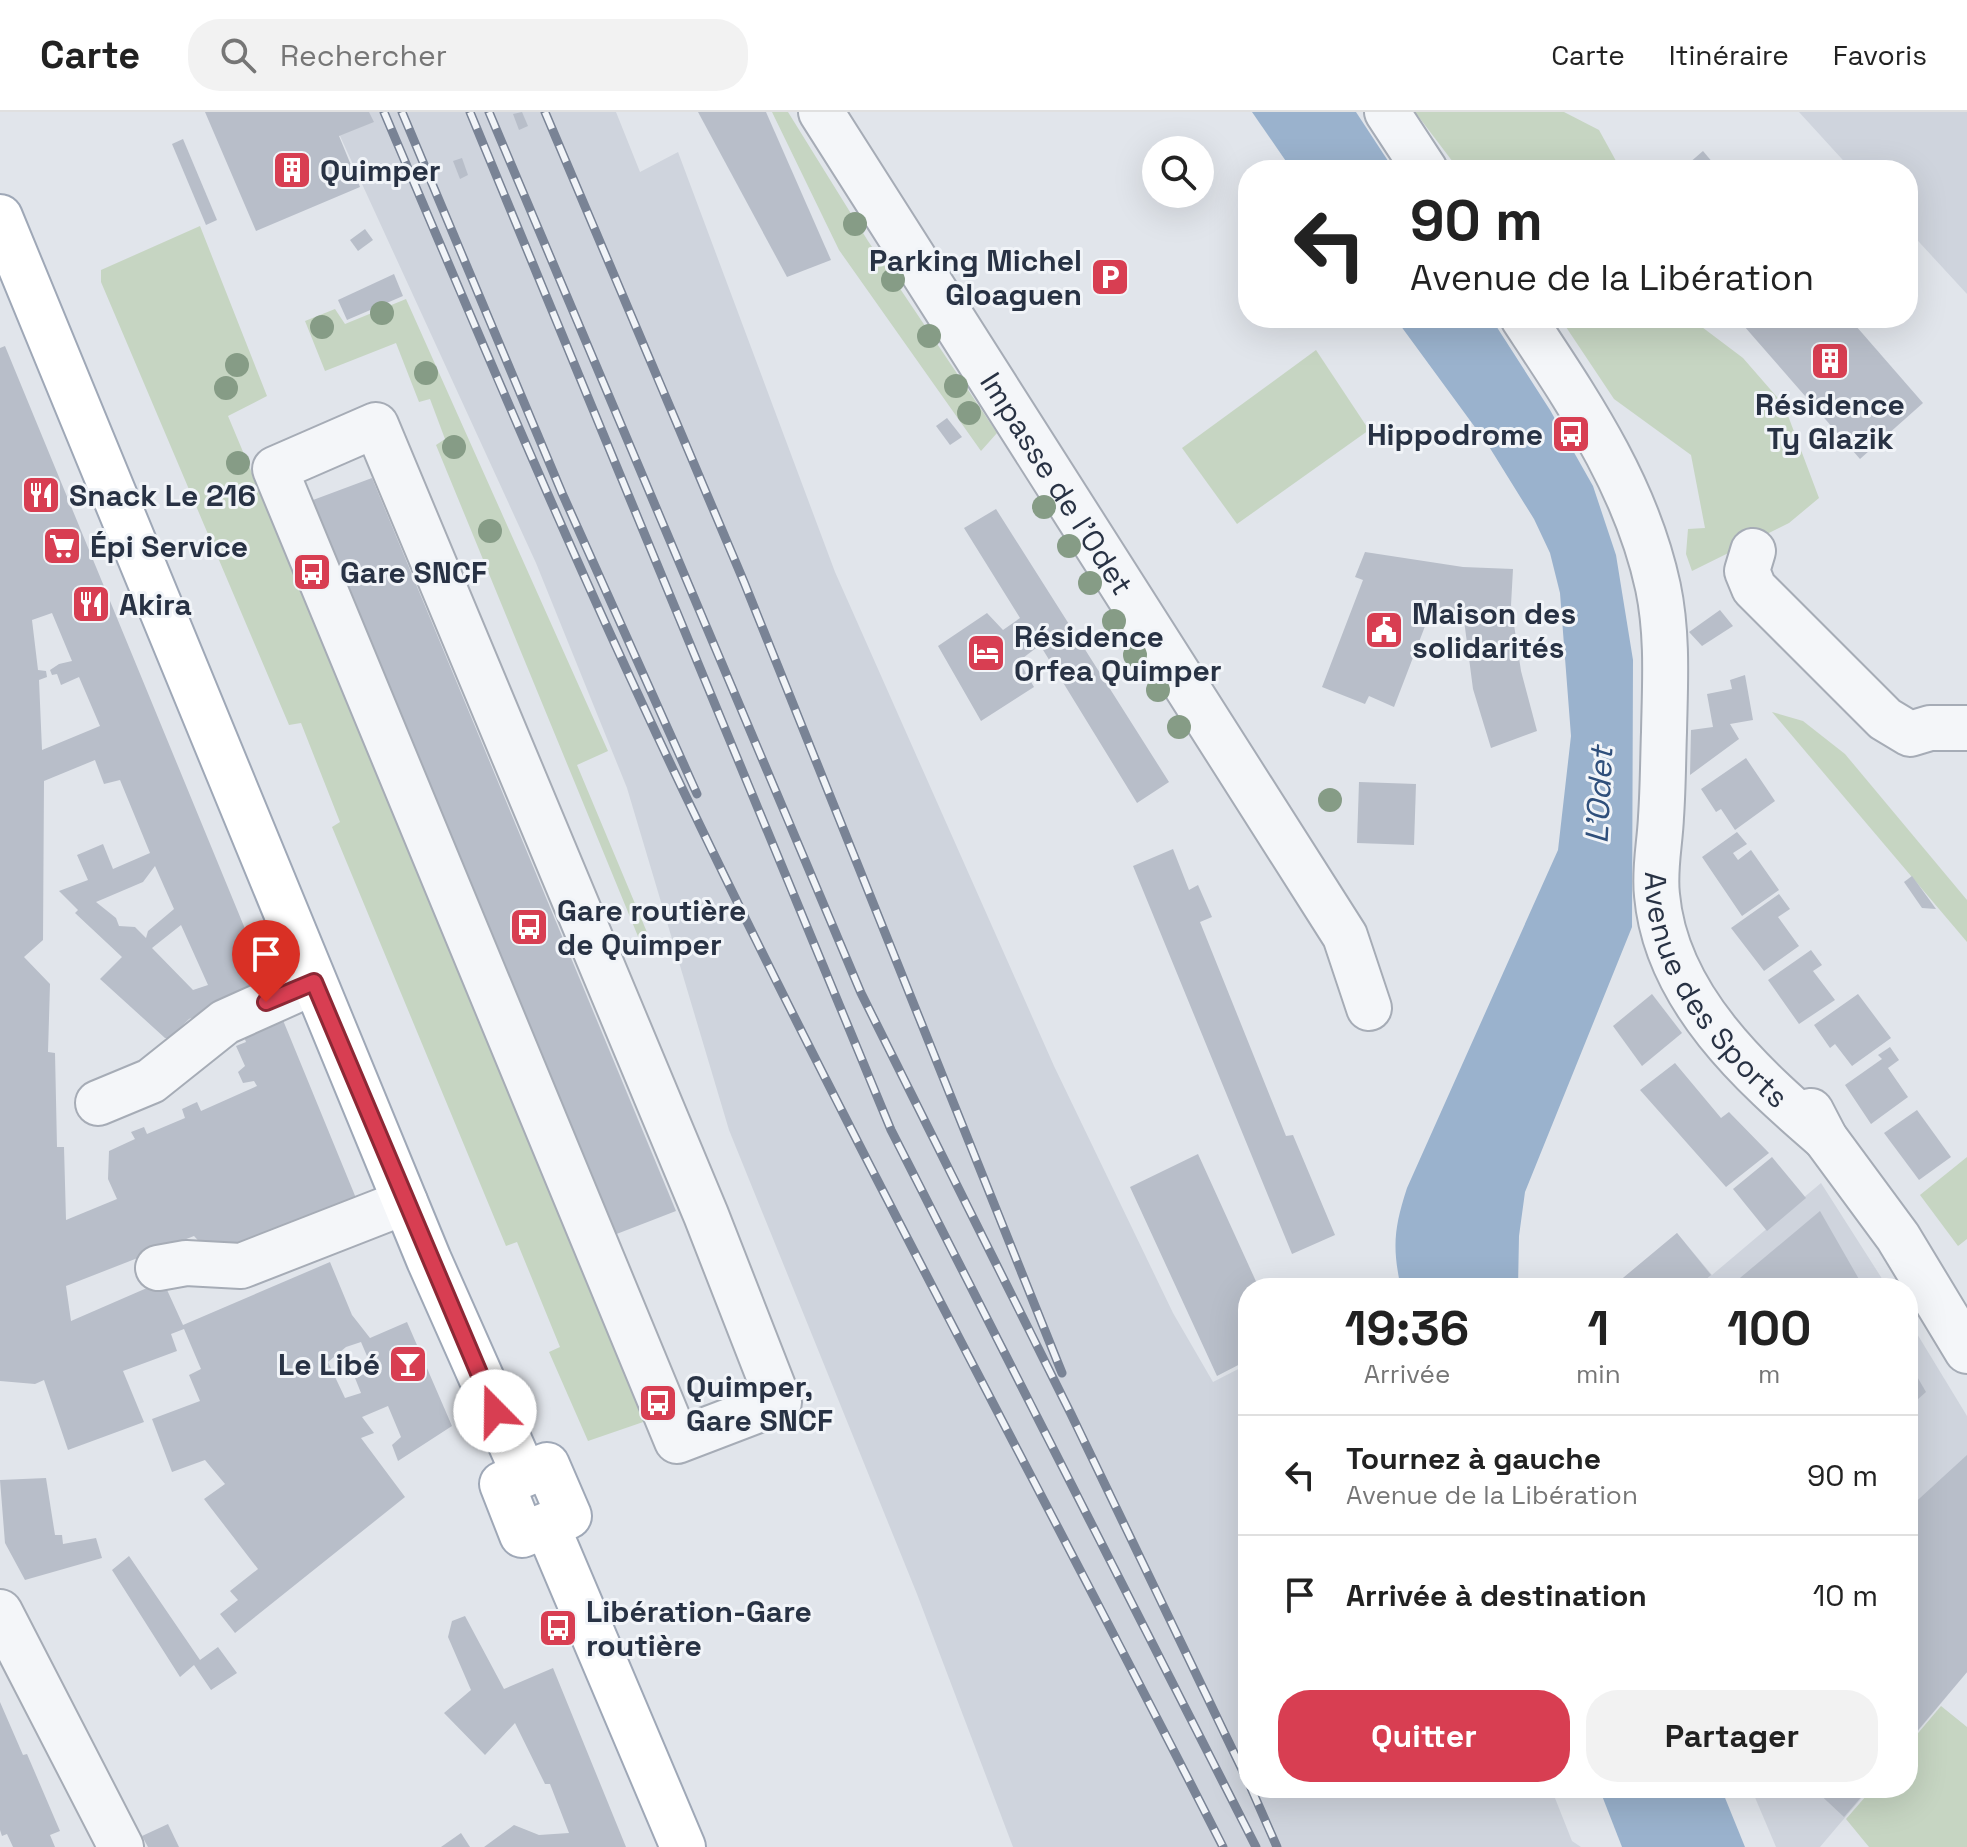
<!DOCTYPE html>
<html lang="fr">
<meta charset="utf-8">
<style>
body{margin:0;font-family:"Space Grotesk",sans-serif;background:#f2f2f2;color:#222;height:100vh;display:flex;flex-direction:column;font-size:30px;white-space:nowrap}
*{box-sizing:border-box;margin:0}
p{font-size:26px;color:#767676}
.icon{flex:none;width:44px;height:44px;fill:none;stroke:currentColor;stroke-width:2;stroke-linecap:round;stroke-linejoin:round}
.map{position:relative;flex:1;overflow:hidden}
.sheet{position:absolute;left:1238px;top:1166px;width:680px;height:520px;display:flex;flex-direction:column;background:#fff;border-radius:32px;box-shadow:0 8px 32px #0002}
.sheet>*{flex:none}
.hud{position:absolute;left:1238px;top:48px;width:680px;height:168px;border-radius:32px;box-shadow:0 8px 32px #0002;background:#fff;color:#222;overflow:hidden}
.buttons{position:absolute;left:1142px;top:24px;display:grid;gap:16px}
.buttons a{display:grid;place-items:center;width:72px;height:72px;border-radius:50%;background:#fff;box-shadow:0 8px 32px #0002;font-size:40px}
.pin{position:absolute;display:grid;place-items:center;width:68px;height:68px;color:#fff;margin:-82px -34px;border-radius:50% 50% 50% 0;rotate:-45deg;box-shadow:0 0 8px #0007}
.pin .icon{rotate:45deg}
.me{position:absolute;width:88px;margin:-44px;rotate:338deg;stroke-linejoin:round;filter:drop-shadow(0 0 6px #0008)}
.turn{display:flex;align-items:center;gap:28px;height:168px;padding:0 40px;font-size:36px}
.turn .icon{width:104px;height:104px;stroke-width:2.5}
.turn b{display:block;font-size:56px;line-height:68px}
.eta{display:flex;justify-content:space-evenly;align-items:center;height:136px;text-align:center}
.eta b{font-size:48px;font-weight:600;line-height:56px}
.action{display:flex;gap:16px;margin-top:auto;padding:16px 40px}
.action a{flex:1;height:92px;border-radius:32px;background:#d83e52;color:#fff;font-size:32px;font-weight:600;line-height:92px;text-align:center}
.action a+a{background:#f2f2f2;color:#222}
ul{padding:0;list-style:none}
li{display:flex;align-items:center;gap:24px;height:120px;padding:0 40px;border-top:2px solid #e0e0e0}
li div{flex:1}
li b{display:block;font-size:30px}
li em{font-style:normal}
header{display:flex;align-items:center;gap:48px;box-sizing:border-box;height:112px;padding:0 40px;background:#fff;border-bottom:2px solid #e0e0e0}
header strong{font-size:38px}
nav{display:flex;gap:44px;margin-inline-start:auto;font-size:28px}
.search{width:560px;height:72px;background:#f2f2f2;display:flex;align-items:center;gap:20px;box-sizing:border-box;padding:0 28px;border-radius:32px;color:#767676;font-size:30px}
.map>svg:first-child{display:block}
.built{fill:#cfd4dd}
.green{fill:#c6d5c2}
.water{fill:#9ab2cd}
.building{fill:#b8bec9;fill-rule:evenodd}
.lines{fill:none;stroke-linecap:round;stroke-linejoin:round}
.minor-casing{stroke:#a6acb6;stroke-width:48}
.major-casing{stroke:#9fa8b7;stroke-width:48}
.minor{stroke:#f4f6f9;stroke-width:44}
.major{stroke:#fff;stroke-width:44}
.rail-casing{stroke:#798395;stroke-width:9}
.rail{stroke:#f1f4f8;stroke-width:6;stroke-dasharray:18;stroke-linecap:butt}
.tree{fill:#869c86}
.route-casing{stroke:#8c2835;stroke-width:20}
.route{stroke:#d83e52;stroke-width:14}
.labels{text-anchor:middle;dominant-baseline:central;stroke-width:6;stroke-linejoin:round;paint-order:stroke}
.poi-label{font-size:30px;font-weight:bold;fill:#283244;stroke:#f1f4f8;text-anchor:start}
.street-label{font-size:30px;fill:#283244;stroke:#f1f4f8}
.water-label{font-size:32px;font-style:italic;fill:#2f4f7b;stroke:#f1f4f8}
</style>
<header>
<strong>Carte</strong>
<div class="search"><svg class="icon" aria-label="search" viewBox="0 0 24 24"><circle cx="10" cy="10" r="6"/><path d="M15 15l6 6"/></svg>Rechercher</div>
<nav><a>Carte</a><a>Itinéraire</a><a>Favoris</a></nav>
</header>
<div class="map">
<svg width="1967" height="1735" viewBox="0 0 1967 1735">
<rect width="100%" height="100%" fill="#e1e5eb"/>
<!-- built -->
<g class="built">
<polygon points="329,0 616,0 640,60 678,40 835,460 1054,954 1173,1201 1213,1270 1248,1252 1248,1676 1551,1676 1572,1729 1581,1735 1013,1735 917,1482 729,1018 627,676 536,451"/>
<polygon points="1799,0 1967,0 1967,182 1908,118 1908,58 1852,58"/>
<polygon points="1821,1071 1888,1176 1611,1176 1677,1121 1712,1163"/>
<polygon points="1908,1207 1967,1304 1967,1560 1908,1631"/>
<polygon points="1751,1676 1870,1676 1820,1735 1776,1735"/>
</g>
<!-- green -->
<g class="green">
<polygon points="772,0 788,0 868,129 997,321 981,339 839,138"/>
<polygon points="1415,0 1564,0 1599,18 1621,58 1459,58"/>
<polygon points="200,114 267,284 228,304 649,1308 588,1329 549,1240 560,1235 517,1130 506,1134 332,715 340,710 301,611 289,613 101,170 101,158"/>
<polygon points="406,187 608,639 577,653 654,837 644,839 436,333 445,327 430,287 419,290 396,231 325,259 305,209 335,197 345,212"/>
<polygon points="1560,206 1690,206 1743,246 1784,293 1819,386 1789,411 1692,459 1686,442 1688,417 1705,416 1691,343 1614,287"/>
<polygon points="1316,238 1369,318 1237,412 1182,336"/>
<polygon points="1772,600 1803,609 1845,642 1967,788 1967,830"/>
<polygon points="1967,1045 1967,1127 1958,1134 1920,1083"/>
<polygon points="1941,1594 1967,1615 1967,1735 1869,1735 1846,1707 1873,1676 1908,1676 1908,1633"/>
</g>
<!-- water -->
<g class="water">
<polygon points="1252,0 1356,0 1394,58 1292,58"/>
<path d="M1395,206H1491L1550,298L1593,374L1616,443L1633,548L1632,815L1525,1080L1519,1124L1518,1176H1401C1392,1135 1394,1116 1407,1076L1558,738L1571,624L1560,481L1550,441L1534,407L1488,333Z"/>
<polygon points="1599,1676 1721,1676 1745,1735 1622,1735"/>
</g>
<!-- building -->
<g class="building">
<polygon points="205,0 369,0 374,10 339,24 360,75 256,119"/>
<polygon points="522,0 528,14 519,18 513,2"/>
<polygon points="698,0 766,0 831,148 787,165"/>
<polygon points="183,27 217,108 206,113 172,32"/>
<polygon points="1703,39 1719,58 1681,58"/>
<polygon points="462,46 468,63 460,67 453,49"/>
<polygon points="365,117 373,128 358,139 350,128"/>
<polygon points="394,162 403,184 347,208 338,188"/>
<polygon points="1737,206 1849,206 1923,291 1860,347"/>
<path d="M5,234L269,875L189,907L170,926H165L100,867L122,845L75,801L78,798L59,779L88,768L77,743L103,732L113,757L150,741L120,668L104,672L95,648L44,669L43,828L24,845L50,872L48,940L55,941L57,1035H64L66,1108L117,1087L108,1067L109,1039L135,1027L131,1020L144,1015L147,1022L185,1006L182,997L197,990L201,999L257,974L254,969L243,971L238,960L245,954L236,934L246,930L239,912L278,896L358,1091L236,1139L207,1138L194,1124L66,1174L71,1209L163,1169L183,1213L330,1150L352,1203L370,1226L407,1210L452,1314L398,1349L392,1333L401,1325L388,1294L362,1305L374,1321L361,1326L405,1385L235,1521L220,1502L238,1488L230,1479L258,1457L204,1387L225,1372L205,1348L172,1360L152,1307L200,1289L189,1263L201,1257L184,1217L171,1222L177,1239L123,1259L144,1310L68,1338L44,1268L35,1272L0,1269V236ZM52,501L72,549L59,552L50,558L52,563L57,562L61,573L79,565L100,614L42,638L39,568L47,565L46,559L38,558L32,508ZM155,754L174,797L148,819L146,826L135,815L119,814L116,806L96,790L143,770ZM181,813L208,873L193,878L152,836ZM361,1230L373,1258L355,1266L361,1281L345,1286L328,1250L346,1235Z"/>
<polygon points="947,306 962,325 950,333 936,314"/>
<polygon points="372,366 676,1099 614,1123 305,391"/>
<polygon points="996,397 1169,670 1137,691 1040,533 1019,549 1034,575 981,609 938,534 987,501 1003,518 1020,506 964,416"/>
<polygon points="1365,440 1463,455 1513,457 1511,493 1521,559 1537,619 1491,636 1473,577 1464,508 1432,496 1394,595 1369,584 1365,592 1322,575 1363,468 1355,465"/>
<polygon points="1720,498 1733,514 1702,534 1689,520"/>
<polygon points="1745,563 1753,608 1730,612 1739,627 1690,663 1691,618 1713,615 1707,582 1732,577 1730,568"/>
<polygon points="1746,646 1775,689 1735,718 1721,697 1716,700 1701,677"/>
<polygon points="1359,670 1416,672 1414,733 1357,731"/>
<polygon points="1737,720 1747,732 1733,741 1738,748 1751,738 1779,778 1742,804 1702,745"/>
<polygon points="1173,737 1189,778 1198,773 1212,805 1200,810 1286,1024 1293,1023 1335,1123 1292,1142 1133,754"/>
<polygon points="1912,764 1931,790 1936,797 1922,796 1904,770"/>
<polygon points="1779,782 1790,797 1778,805 1799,834 1764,859 1731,816"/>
<polygon points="1811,838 1822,853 1813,859 1835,888 1799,912 1768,868"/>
<polygon points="1652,882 1682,921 1642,954 1613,914"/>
<polygon points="1858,882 1891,926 1852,954 1835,932 1830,936 1814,913"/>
<polygon points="1890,935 1899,948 1888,956 1908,985 1871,1012 1845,973 1882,947 1878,943"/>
<polygon points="1675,951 1721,1006 1729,1000 1769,1041 1726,1075 1640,978"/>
<polygon points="1917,998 1951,1045 1919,1068 1884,1021"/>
<polygon points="1198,1042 1259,1176 1248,1176 1248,1248 1217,1264 1130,1075"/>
<polygon points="1772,1045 1806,1086 1767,1119 1733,1077"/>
<polygon points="1820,1099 1864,1176 1728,1176"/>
<polygon points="1677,1121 1711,1163 1696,1176 1611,1176"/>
<polygon points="1908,1249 1926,1280 1908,1296"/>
<polygon points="1967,1343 1967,1560 1908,1630 1908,1397"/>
<polygon points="46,1366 55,1423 62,1423 63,1432 96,1426 102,1446 25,1468 5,1431 0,1368"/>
<polygon points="129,1444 200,1548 218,1535 237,1561 211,1578 194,1553 180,1565 112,1458"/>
<polygon points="465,1504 504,1577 553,1556 626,1735 484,1735 514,1713 539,1723 569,1721 550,1672 545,1672 515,1611 485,1643 444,1601 471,1578 448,1525 452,1509"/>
<polygon points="0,1590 23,1643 27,1642 60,1719 50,1723 55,1735 13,1735 7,1722 2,1724 0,1718"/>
<polygon points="1813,1676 1869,1676 1844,1705"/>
<polygon points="168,1712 179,1735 148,1735 142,1724"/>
<polygon points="461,1721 470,1735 441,1735"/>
</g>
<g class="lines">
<defs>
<g id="minor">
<path id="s1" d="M821,0L1345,824L1369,896"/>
<polyline points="1387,0 1425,58"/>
<path id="s2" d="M1523,206C1579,291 1636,373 1658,475C1668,523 1665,571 1664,620C1663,648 1663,677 1661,705C1660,731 1654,757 1657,783C1666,886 1752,963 1825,1026"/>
<polygon points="376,313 706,1103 779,1290 677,1329 275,357"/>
<polyline points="1753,439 1747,459 1754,476 1885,607 1910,622 1930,616 1967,616"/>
<polyline points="98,991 151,969 225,910 314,870"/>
<polyline points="1811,999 1825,1026 1898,1125 1967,1239"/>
<polyline points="158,1156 186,1151 241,1154 405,1090"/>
<polyline points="0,1500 121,1735"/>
</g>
<g id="major">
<polyline points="0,105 429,1148 524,1362"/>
<polygon points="547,1353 569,1404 522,1423 502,1372"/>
<polyline points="547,1414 683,1735"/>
</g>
</defs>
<!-- minor casing -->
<use href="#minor" class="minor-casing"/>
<!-- major casing -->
<use href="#major" class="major-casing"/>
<!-- minor -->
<use href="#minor" class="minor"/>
<!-- major -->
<use href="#major" class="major"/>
<defs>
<g id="rail">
<path d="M384,0C480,226 575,452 681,674C852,1032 1043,1381 1223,1735"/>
<polyline points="402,0 562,381 697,682"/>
<polyline points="470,0 891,1018 1256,1735"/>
<polyline points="489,0 861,881 1071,1302 1248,1670"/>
<polyline points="545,0 744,470 1062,1261"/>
<polyline points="1251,1676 1277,1735"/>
</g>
</defs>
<!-- rail casing -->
<use href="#rail" class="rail-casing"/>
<!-- rail -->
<use href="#rail" class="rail"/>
</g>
<!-- trees -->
<g class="tree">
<circle cx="855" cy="112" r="12"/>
<circle cx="893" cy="168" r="12"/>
<circle cx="382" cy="201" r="12"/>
<circle cx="322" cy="215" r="12"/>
<circle cx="929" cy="224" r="12"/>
<circle cx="237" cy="253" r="12"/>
<circle cx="426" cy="261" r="12"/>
<circle cx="956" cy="274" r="12"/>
<circle cx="226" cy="276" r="12"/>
<circle cx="969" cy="301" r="12"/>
<circle cx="454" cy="335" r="12"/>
<circle cx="238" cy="351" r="12"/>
<circle cx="1044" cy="395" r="12"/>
<circle cx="490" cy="419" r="12"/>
<circle cx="1069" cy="434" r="12"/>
<circle cx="1090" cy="471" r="12"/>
<circle cx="1114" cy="509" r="12"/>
<circle cx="1135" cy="543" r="12"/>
<circle cx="1158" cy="578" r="12"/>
<circle cx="1179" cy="615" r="12"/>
<circle cx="1330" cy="688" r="12"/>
</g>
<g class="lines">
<defs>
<polyline id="route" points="266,890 314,870 495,1299"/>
</defs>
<!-- route casing -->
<use href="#route" class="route-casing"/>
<!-- route -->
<use href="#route" class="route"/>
</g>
<!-- icons -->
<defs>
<symbol id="building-square" viewBox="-11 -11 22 22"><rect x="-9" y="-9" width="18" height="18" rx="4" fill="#d83e52" stroke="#f1f4f8"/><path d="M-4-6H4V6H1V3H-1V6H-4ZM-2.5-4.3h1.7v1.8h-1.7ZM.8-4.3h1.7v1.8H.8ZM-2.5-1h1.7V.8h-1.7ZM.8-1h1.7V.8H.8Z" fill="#fff"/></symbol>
<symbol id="parking-square" viewBox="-11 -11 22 22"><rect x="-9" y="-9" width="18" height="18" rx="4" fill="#d83e52" stroke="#f1f4f8"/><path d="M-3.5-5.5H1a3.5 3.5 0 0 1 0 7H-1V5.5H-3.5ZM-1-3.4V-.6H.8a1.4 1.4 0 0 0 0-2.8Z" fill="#fff"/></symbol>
<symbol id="bus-square" viewBox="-11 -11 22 22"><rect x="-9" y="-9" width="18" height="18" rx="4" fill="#d83e52" stroke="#f1f4f8"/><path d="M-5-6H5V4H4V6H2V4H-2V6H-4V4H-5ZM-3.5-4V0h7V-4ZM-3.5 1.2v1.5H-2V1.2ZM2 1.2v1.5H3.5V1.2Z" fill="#fff"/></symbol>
<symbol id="restaurant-square" viewBox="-11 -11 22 22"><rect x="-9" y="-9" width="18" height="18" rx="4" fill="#d83e52" stroke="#f1f4f8"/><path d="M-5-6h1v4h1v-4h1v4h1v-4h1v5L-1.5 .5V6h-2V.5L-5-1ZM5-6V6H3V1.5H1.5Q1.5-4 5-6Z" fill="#fff"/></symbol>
<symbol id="supermarket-square" viewBox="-11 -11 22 22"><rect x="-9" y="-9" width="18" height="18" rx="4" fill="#d83e52" stroke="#f1f4f8"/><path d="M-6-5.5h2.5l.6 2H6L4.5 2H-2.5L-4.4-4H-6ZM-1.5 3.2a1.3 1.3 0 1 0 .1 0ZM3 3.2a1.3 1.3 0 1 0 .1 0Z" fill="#fff"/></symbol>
<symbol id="civic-square" viewBox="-11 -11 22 22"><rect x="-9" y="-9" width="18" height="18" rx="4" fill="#d83e52" stroke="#f1f4f8"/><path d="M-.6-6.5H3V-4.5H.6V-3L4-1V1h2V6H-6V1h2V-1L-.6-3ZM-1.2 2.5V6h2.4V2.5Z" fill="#fff"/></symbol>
<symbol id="hotel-square" viewBox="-11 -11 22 22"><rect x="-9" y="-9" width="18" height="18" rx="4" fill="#d83e52" stroke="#f1f4f8"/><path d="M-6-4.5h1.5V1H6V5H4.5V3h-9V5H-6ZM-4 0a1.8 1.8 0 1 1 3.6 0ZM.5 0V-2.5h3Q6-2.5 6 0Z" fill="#fff"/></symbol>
<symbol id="bar-square" viewBox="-11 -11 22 22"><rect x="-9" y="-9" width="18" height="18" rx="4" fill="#d83e52" stroke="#f1f4f8"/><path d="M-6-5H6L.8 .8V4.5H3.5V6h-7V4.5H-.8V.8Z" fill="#fff"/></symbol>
</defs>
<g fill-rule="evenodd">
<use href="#building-square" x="270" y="36" width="44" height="44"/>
<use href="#parking-square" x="1088" y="143" width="44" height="44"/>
<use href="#building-square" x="1808" y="227" width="44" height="44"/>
<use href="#bus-square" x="1549" y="300" width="44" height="44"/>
<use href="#restaurant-square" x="19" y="361" width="44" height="44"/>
<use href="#supermarket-square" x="40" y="412" width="44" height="44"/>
<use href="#bus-square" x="290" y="438" width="44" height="44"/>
<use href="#restaurant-square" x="69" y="470" width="44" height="44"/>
<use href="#civic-square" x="1362" y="496" width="44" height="44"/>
<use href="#hotel-square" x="964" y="519" width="44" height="44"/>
<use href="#bus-square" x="507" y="793" width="44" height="44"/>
<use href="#bar-square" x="386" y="1230" width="44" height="44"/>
<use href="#bus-square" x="636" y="1269" width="44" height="44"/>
<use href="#bus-square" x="536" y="1494" width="44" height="44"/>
</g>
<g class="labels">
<!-- poi labels -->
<g class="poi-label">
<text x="320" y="58">Quimper</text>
<text x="1082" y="148" text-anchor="end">Parking Michel<tspan x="1082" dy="34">Gloaguen</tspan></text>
<text x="1830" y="292" text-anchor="middle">Résidence<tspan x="1830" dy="34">Ty Glazik</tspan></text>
<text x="1543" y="322" text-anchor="end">Hippodrome</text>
<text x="69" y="383">Snack Le 216</text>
<text x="90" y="434">Épi Service</text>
<text x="340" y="460">Gare SNCF</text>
<text x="119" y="492">Akira</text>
<text x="1412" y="501">Maison des<tspan x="1412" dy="34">solidarités</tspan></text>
<text x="1014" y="524">Résidence<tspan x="1014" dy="34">Orfea Quimper</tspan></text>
<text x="557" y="798">Gare routière<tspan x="557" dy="34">de Quimper</tspan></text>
<text x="380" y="1252" text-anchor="end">Le Libé</text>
<text x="686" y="1274">Quimper,<tspan x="686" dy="34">Gare SNCF</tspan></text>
<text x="586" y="1499">Libération-Gare<tspan x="586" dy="34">routière</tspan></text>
</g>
<!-- street labels -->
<g class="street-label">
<text stroke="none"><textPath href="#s1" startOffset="440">Impasse de l'Odet</textPath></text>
<text stroke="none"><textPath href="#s2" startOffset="724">Avenue des Sports</textPath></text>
</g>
<!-- water labels -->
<g class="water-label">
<text transform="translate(1599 683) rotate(-87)">L'Odet</text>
</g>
</g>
</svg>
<div class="buttons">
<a><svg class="icon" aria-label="search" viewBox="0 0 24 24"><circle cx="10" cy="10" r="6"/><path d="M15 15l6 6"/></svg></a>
</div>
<div class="pin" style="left:266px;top:890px;background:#d93025"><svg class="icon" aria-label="arrive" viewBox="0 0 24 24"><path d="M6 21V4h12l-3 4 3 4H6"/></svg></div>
<svg class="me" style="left:495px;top:1299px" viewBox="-20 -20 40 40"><circle r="19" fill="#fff"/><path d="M0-13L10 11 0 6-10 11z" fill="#d83e52"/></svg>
<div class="hud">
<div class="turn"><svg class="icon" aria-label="left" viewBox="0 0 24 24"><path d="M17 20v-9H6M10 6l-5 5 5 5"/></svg><div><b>90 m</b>Avenue de la Libération</div></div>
</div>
<section class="sheet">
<div class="eta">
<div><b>19:36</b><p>Arrivée</p></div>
<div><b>1</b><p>min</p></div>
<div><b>100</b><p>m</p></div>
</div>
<ul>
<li><svg class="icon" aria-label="left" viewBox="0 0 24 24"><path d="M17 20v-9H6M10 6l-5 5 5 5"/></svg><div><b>Tournez à gauche</b><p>Avenue de la Libération</p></div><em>90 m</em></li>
<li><svg class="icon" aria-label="arrive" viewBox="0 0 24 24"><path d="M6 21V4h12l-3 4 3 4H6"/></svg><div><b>Arrivée à destination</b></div><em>10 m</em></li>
</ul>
<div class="action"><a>Quitter</a><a>Partager</a></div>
</section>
</div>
